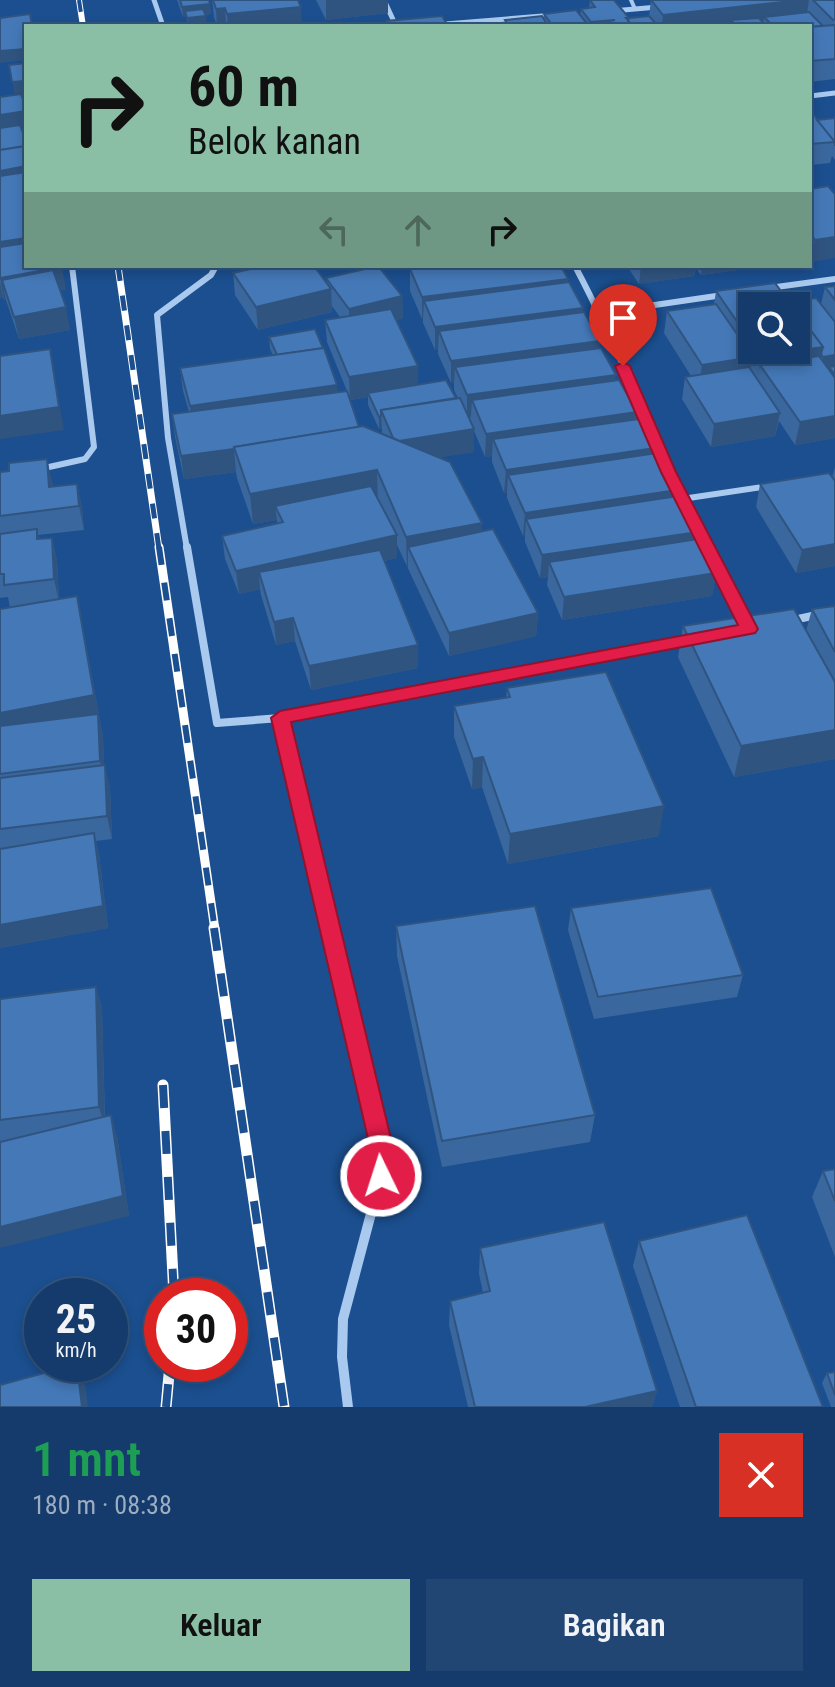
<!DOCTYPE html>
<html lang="id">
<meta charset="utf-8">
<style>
body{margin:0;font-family:"Roboto Condensed",sans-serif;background:#214673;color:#f1f3f6;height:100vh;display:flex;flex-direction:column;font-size:30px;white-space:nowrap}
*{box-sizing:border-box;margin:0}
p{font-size:26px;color:#9dadc1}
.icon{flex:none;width:44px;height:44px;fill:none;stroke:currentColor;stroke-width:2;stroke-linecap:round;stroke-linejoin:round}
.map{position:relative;height:1407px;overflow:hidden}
.side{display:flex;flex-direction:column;background:#143b6b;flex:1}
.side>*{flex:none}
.guide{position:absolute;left:24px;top:24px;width:788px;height:244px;border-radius:0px;box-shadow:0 4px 12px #0003,0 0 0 2px #33557e;background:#8abfa5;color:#111;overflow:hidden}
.tools{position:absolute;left:738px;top:292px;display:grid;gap:16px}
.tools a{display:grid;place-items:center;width:72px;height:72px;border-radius:0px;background:#143b6b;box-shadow:0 4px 12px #0003,0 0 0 2px #33557e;font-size:40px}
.speed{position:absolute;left:24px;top:1278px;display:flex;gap:16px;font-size:40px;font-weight:700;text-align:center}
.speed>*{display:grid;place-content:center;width:104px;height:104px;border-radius:50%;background:#143b6b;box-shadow:0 4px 12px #0003,0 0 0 2px #33557e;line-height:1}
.speed small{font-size:20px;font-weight:400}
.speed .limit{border:12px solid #d22;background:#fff;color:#111}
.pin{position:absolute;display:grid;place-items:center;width:68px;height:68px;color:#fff;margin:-82px -34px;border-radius:50% 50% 50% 0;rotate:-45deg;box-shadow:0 0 8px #0007}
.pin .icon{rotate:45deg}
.me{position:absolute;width:88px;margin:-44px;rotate:356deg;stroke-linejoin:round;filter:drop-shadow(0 0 6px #0008)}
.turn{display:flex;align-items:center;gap:28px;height:168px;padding:0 32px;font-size:36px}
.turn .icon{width:104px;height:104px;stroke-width:2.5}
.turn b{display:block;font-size:56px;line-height:68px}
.lanes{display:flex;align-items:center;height:76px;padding:0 32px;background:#0003;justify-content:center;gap:40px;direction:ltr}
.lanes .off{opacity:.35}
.round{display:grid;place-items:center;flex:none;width:84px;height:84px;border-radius:0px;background:#214673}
.head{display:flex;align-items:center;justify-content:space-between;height:136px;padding:0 32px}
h1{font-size:48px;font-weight:600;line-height:60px;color:#1e9e55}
.cta{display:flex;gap:16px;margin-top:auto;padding:16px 32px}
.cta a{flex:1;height:92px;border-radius:0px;background:#8abfa5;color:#111;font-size:32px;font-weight:600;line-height:92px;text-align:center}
.cta a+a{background:#214673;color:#f1f3f6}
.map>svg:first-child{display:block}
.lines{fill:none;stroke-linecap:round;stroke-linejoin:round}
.lane{stroke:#a9c9ee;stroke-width:4}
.street-far3{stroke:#a9c9ee;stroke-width:5}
.street-far2{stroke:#a9c9ee;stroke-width:6}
.street-far1{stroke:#a9c9ee;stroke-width:8}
.street{stroke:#a9c9ee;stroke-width:10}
.rail-far3-casing{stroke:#fff;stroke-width:6}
.rail-far2-casing{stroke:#fff;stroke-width:7}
.rail-far1-casing{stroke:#fff;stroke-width:9}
.rail-casing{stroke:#fff;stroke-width:11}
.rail-far3{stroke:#1b4f8f;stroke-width:4;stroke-dasharray:12;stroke-linecap:butt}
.rail-far2{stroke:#1b4f8f;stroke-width:5;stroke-dasharray:15;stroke-linecap:butt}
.rail-far1{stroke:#1b4f8f;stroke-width:6;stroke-dasharray:18;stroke-linecap:butt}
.rail{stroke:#1b4f8f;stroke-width:8;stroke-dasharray:23;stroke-linecap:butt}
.wall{fill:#3a679d;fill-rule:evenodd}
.shaded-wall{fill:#305480}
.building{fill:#4478b7;stroke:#305480;stroke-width:2}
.route{fill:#e11d48;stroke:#92132f;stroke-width:2}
</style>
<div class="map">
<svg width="835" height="1407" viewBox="0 0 835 1407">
<rect width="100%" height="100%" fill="#1b4f8f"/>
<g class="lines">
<!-- lane -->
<polyline class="lane" points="631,0 635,9"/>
<!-- street-far3 -->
<g class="street-far3">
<polyline points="154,0 163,26"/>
<polyline points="384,0 396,26"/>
<polyline points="612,11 658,7"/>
<polyline points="420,26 555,15"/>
<polyline points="810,96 835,93"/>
</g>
<!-- street-far2 -->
<g class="street-far2">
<path d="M575,266C624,358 661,456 708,549"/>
<polyline points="769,288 835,279"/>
<polyline points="600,313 723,295"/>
<polyline points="40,469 85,459 94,447 72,266"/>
<polyline points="682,499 769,486"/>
<polyline points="187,549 168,438 157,315 211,275 216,266"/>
</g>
<!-- street-far1 -->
<g class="street-far1">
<polyline points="187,547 217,723 280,718 689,640"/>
<polyline points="707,547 747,625"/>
<polyline points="789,621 835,611"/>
<polyline points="280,718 330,930"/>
</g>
<!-- street -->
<polyline class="street" points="330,928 381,1143 373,1206 343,1319 342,1357 348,1407"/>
<defs>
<polyline id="rail-far3" points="79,0 83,26"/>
<polyline id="rail-far2" points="118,266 159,549"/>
<polyline id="rail-far1" points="159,547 215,930"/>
<g id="rail">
<polyline points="214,928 284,1407"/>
<polyline points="163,1085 174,1296"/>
<polyline points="166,1407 170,1364"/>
</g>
</defs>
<!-- rail-far3 casing -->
<use href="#rail-far3" class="rail-far3-casing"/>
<!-- rail-far2 casing -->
<use href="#rail-far2" class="rail-far2-casing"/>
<!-- rail-far1 casing -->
<use href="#rail-far1" class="rail-far1-casing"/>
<!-- rail casing -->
<use href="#rail" class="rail-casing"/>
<!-- rail-far3 -->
<use href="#rail-far3" class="rail-far3"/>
<!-- rail-far2 -->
<use href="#rail-far2" class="rail-far2"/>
<!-- rail-far1 -->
<use href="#rail-far1" class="rail-far1"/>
<!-- rail -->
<use href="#rail" class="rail"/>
</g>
<!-- wall -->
<g class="wall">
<polygon points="177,0 209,0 211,14 205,15 207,26 188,26 186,17 183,17"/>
<polygon points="212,0 298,0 302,25 321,26 217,26 214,17"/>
<polygon points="316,0 388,0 388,13 326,20"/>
<polygon points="590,0 629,18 649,16 651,0 835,0 835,79 810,82 810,26 505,26 505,20 543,19 544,14 580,16 581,9 589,8"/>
<polygon points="0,97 26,107 26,133 23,133 26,266 66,289 60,290 70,330 19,339 6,300 4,300 3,297 0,298"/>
<polygon points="810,110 818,120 835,118 835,160 832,156 830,163 810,165"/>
<polygon points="810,178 814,188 828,186 811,262"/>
<polygon points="627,266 746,266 745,269 701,275 696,268 694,276 639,284"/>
<path d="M410,269L568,279V282L583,308L582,312L615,380L676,496L698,532L696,539L716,573L712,596L562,620L547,585L548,577L540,578L525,542V536H523L507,498V493H504L492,462V456L485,457L474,431V452L439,457L482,531L538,613L536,636L449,656L397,545V558L384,561L418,668L311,690L295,641L276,645L261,595L260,589L239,594L225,559L222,536L277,524V520L253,524L237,478L236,472L184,479L175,437L172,414L189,412L183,391L180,368L273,355L270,349L269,337L337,385V392L347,391L327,342L325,320L340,317L332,306V312L258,330L235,295L233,273L327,283L326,278L402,296L403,318L396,320L418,384L456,398H458L454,390V383H451L438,354V349L435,350L423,323V319H422L410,291ZM368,397V405L379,429H382V434L359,427L350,400Z"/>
<path d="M835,286V438L795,445L779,421L775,436L711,447L682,399L685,377L691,376L664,333L667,311L714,304L716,291L789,302L821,304L825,287ZM752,306L796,350H752Z"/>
<polygon points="47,459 53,487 77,484 82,508 84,530 38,535 39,539 52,538 57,561 59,599 77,596 103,737 104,765 110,788 112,839 96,841 99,855 108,928 0,948 0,609 10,608 8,597 0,598 0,472 9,471"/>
<polygon points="835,467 835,566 796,573 756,507 760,484 832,477"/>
<polygon points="835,606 835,759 734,777 678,657 683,626 806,631 812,609"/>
<polygon points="507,688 659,836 508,864 482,787 472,789 454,737 454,706 506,698"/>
<polygon points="571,908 743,975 737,997 594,1019 568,930"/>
<polygon points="396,926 595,1115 590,1142 442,1167 397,956"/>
<polygon points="96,987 102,1009 105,1117 117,1136 129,1216 0,1141 0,999"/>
<polygon points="835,1169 835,1257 812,1197 823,1171"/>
<polygon points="639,1241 823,1407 680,1407 633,1266"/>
<polygon points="480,1248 657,1391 652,1407 468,1407 449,1325 450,1301 483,1293 479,1274"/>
<polygon points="835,1372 835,1407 831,1407 822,1383 827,1373"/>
</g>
<!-- shaded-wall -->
<g class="shaded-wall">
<polygon points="326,0 388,0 388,13 326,20"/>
<polygon points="801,0 809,0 806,19 764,17 763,24 730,20 729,26 662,26 663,15"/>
<polygon points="210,4 211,14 187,17 185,11 186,17 183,17 182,7"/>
<polygon points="301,7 302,26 228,26 227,14"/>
<polygon points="225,8 226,26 217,26 216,9"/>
<polygon points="206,16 207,26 188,26 187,18"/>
<polygon points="26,49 26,60 0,63 0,51"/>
<polygon points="26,81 26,92 15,94 12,82"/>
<polygon points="26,111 26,133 0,137 0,115"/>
<polygon points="26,166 26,189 0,193 0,171"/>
<polygon points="835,237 835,258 811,262 815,240"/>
<polygon points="26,238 26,260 0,265 0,242"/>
<polygon points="641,266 696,266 694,276 639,284"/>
<polygon points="702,266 746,266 745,269 701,275"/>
<polygon points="62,267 66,289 8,299 2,280 6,300 4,300 0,278"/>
<polygon points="568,279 567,301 424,301 423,319 422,319 422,297"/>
<polygon points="0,282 3,297 0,298"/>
<polygon points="331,289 332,312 258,330 256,307"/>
<polygon points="402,296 403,318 349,331 349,309"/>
<polygon points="66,307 70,330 19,339 14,317"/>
<polygon points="583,308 581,330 439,331 438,349 435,350 435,327"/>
<polygon points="600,341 598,363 455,367 454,383 451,383 451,361"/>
<polygon points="823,347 818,369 760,365 757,379 761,356"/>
<polygon points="50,349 64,430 0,439 0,416"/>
<polygon points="835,355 835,367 821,369 823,357"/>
<polygon points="753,357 748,380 699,387 702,365"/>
<polygon points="418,366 418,389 368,393 368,397 350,400 349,377"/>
<polygon points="616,375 613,397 472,400 471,417 467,418 467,395"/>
<polygon points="337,385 338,408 193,429 190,406"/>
<polygon points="637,412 634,435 493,439 492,456 485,457 486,434"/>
<polygon points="780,413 775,436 711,447 714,424"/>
<polygon points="381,416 382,429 379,429 379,417"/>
<polygon points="835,416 835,438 795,445 800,422"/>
<polygon points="474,429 474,452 394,465 394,442"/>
<polygon points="655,448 652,471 508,475 507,493 504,493 506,470"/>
<polygon points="234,449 236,472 184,479 181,456"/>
<polygon points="47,459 52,482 54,510 49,487"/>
<polygon points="377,470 378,501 275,506 277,520 253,524 250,494"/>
<polygon points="77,484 82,508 84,530 79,506"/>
<polygon points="677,490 674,513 526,519 525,536 523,536 525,513"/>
<polygon points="482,523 481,554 408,547 408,568 407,568 406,537"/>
<polygon points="698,532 694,555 549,562 548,577 540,578 542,555"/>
<polygon points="397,535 397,558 264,588 259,572 260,589 239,594 236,571"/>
<polygon points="52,538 57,561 59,602 54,579"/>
<polygon points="835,544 835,566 796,573 802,550"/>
<polygon points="716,573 712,596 562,620 564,597"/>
<polygon points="77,596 103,737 105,784 100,761 0,737 0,713"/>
<polygon points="538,613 536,636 449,656 449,633"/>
<polygon points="293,618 295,641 276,645 274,622"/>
<polygon points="418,645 418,668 311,690 309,666"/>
<polygon points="835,730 835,759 734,777 741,746"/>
<polygon points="483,757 482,787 472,789 473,759"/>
<polygon points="105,765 110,788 112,839 107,816"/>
<polygon points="664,806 659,836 508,864 510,834"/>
<polygon points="94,833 99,855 108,928 0,948 0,925"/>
<polygon points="96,987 102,1009 105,1127 99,1107"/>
<polygon points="111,1115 117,1136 129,1216 0,1248 0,1227"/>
<polygon points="77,1364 85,1382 88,1407 82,1407"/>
<polygon points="657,1391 652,1407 585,1407"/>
</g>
<!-- building -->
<g class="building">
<polygon points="180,0 209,0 210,4 182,7"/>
<polygon points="213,0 298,0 301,7 227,14 225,8 216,9"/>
<polygon points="590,0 614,0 629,18 626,18 634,26 593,26 592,24 615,20 591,22 581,9 595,7"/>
<polygon points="651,0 801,0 663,15"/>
<polygon points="813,0 835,0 835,19 833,20"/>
<polygon points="203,9 206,16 187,18 185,11"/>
<polygon points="576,10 589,26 553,26 544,14"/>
<polygon points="809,12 823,26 810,27 773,26 764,17"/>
<polygon points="30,14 32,26 26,26 26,49 0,51 0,18"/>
<polygon points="442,16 448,26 385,26 388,26 386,21"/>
<polygon points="542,16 548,26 509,26 505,20"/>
<polygon points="649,16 658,26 634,26 628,21 629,18"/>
<polygon points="759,18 766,26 736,26 730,20"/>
<polygon points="733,22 736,26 691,26"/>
<polygon points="320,24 321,26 295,26"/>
<polygon points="834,25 835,26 835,59 810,61 810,27"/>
<polygon points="26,63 26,81 12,82 9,65"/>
<polygon points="21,94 26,107 26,111 0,115 0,97"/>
<polygon points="810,110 835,142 810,144"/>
<polygon points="835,118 835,146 835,142 817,120"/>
<polygon points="20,125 26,141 26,146 0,150 0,128"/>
<polygon points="26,146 26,166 0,171 0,150"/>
<polygon points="26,172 26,238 0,242 0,176"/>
<polygon points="828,186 835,194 835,237 815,240 810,233 810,189"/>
<polygon points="26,243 26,266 62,267 0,278 0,247"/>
<polygon points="263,266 314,266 331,289 256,307 233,273"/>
<polygon points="378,266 402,296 349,309 326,278"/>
<polygon points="432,266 561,266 568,279 422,297 410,269"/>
<polygon points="53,270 66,307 14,317 2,280"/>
<polygon points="569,282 583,308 435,327 424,301"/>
<polygon points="775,283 792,306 752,306 752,343 716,291"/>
<polygon points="835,286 835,300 825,287"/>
<polygon points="816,298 835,322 835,355 823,357 821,354 823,347 796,311 796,306 792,306 789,302"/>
<polygon points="716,304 753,357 702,365 667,311"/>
<polygon points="391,309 418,366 349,377 325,320"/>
<polygon points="796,311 823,347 761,356 757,350 796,350"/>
<polygon points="584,312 600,341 451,361 439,331"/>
<polygon points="315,329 323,348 277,355 269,337"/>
<polygon points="324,348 337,385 190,406 180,368"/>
<polygon points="601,348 616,375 467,395 455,367"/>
<polygon points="50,349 59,407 0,416 0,356"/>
<polygon points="819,356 835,378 835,416 800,422 760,365"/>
<polygon points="835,366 835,375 829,367"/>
<polygon points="749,367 780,413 714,424 685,377"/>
<polygon points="446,380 456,398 381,410 381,416 379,417 368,393"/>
<polygon points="619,380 637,412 486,434 472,400"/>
<polygon points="347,391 359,427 234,447 234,449 181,456 172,414"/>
<polygon points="460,398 474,429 399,441 393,438 381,410"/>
<polygon points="639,419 655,448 506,470 493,439"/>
<polygon points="363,426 450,462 482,523 406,537 377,470 250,494 234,447"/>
<polygon points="657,453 677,490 525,513 508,475"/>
<polygon points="47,459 49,487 77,484 79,506 0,516 0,472 9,471 9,463"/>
<polygon points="829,473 835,481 835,544 802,550 760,484"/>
<polygon points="371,486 397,535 236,571 222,536 283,522 275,506"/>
<polygon points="678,496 698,532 542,555 526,519"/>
<polygon points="37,529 37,539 52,538 54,579 4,585 4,574 0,574 0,534"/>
<polygon points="493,529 538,613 449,633 408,547"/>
<polygon points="698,539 716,573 564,597 549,562"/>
<polygon points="380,550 418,645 309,666 293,618 274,622 259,572"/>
<polygon points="77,596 94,695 0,713 0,609"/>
<polygon points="835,606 835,652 812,609"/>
<polygon points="794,609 835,682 835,730 741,746 683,626"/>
<polygon points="606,672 664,806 510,834 483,757 473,759 454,706 510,697 507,688"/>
<polygon points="98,714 100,761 0,774 0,726"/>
<polygon points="105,765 107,816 0,829 0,778"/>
<polygon points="94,833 103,906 0,925 0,849"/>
<polygon points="711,888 743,975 598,997 571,908"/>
<polygon points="535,906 595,1115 442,1141 396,926"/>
<polygon points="96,987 99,1107 0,1120 0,999"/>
<polygon points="111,1115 123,1196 0,1227 0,1142"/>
<polygon points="835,1169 835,1201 823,1171"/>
<polygon points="747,1215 823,1407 696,1407 639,1241"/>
<polygon points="604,1222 657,1391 585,1407 475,1407 450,1301 490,1291 480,1248"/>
<polygon points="77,1364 82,1407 0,1407 0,1385"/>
<polygon points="835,1372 835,1395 827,1373"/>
</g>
<!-- route -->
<polygon class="route" points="623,362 630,366 676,472 758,629 755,633 291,722 392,1143 393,1176 389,1183 381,1187 373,1183 369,1176 369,1143 271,718 280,711 738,625 661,472 615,366"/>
</svg>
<div class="tools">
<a><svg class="icon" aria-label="search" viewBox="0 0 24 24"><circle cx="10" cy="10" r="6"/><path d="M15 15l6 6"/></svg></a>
</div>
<div class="speed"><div>25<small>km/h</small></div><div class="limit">30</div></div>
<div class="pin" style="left:623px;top:366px;background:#d93025"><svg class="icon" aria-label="arrive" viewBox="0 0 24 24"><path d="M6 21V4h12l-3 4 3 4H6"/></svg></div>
<svg class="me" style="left:381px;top:1176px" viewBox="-20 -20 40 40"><circle r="17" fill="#e11d48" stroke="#fff" stroke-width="3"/><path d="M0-11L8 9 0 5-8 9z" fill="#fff"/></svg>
<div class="guide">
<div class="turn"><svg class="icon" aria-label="right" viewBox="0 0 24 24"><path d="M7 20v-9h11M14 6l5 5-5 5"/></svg><div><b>60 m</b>Belok kanan</div></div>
<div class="lanes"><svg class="icon off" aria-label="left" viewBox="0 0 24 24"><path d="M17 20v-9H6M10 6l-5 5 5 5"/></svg><svg class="icon off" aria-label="ahead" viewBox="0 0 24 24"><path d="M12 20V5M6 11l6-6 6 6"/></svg><svg class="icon" aria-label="right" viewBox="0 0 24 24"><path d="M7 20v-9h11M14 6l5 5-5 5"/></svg></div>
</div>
</div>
<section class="side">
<div class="head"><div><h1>1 mnt</h1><p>180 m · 08:38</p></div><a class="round" style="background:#d93025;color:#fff"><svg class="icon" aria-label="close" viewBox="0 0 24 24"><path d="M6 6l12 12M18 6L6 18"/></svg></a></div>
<div class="cta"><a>Keluar</a><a>Bagikan</a></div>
</section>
